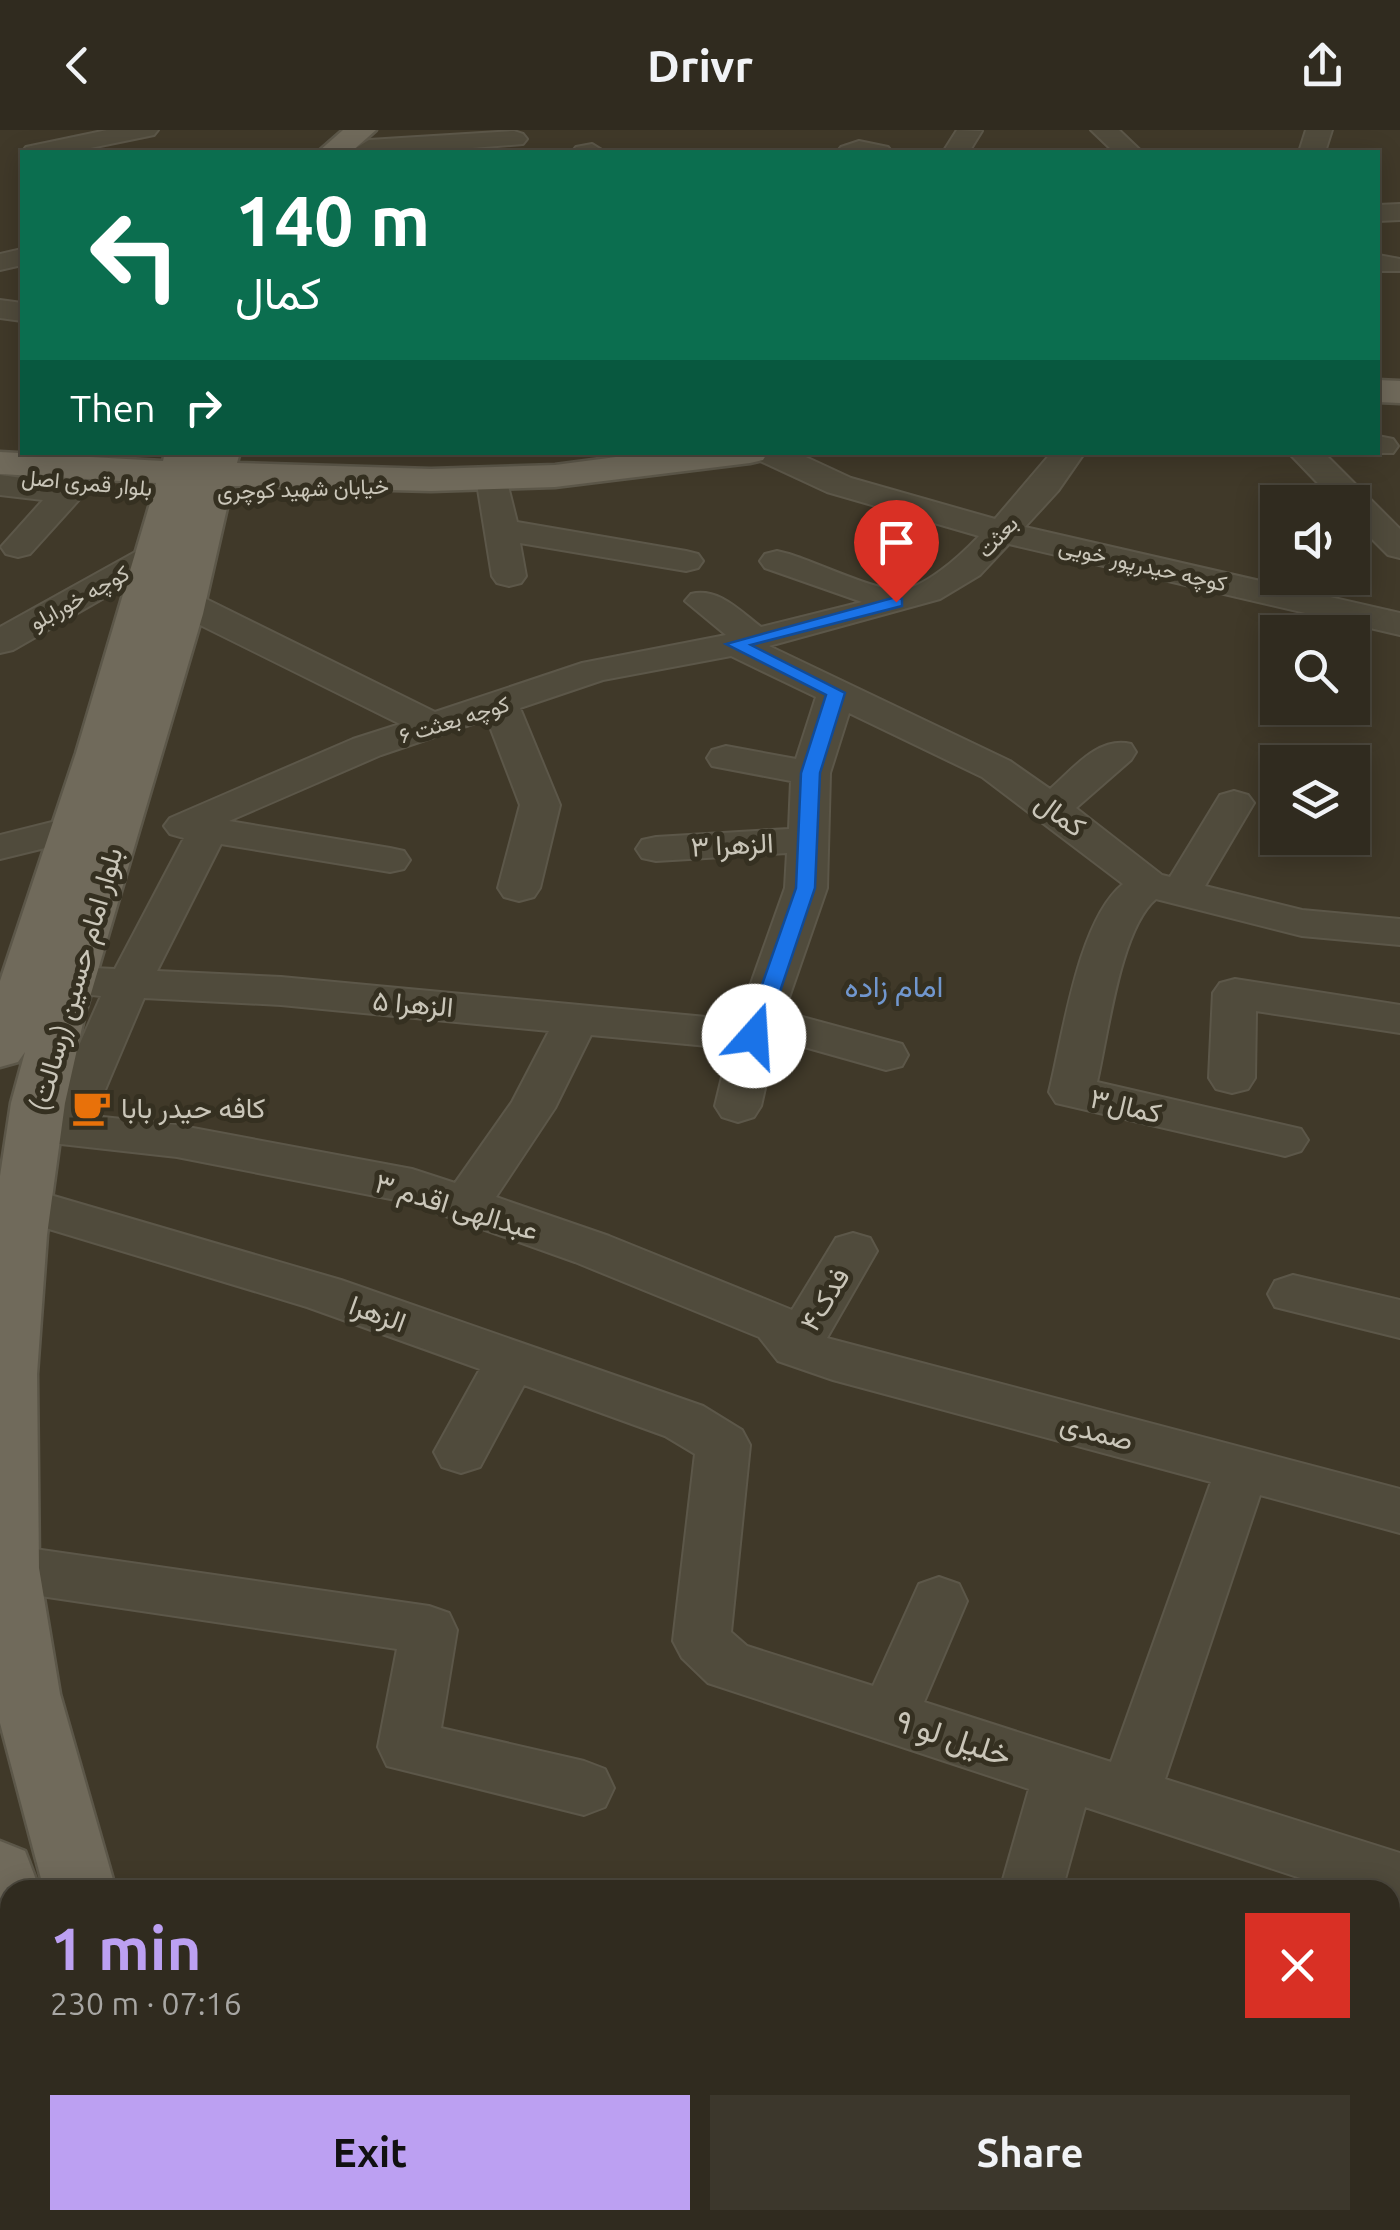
<!DOCTYPE html>
<meta charset="utf-8">
<style>
body{margin:0;font-family:Ubuntu,Vazirmatn,sans-serif;background:#3c372c;color:#f1f3f6;height:100vh;display:flex;flex-direction:column;font-size:38px;white-space:nowrap}
*{box-sizing:border-box;margin:0}
p{font-size:32px;color:#a8a7a4}
.icon{flex:none;width:55px;height:55px;fill:none;stroke:currentColor;stroke-width:2;stroke-linecap:round;stroke-linejoin:round}
.map{position:relative;flex:1;overflow:hidden}
.details{position:absolute;left:0px;top:1750px;width:1400px;height:350px;display:flex;flex-direction:column;background:#302b1f;border-radius:30px 30px 0 0;box-shadow:0 5px 25px #0003,0 0 0 2px #4b473d}
.details>*{flex:none}
.banner{position:absolute;left:20px;top:20px;width:1360px;height:305px;border-radius:0px;box-shadow:0 5px 25px #0003,0 0 0 2px #4b473d;background:#0b6e4f;color:#fff;overflow:hidden}
.fabs{position:absolute;left:1260px;top:355px;display:grid;gap:20px}
.fabs a{display:grid;place-items:center;width:110px;height:110px;border-radius:0px;background:#302b1f;box-shadow:0 5px 25px #0003,0 0 0 2px #4b473d;font-size:50px}
.pin{position:absolute;display:grid;place-items:center;width:85px;height:85px;color:#fff;margin:-102px -42px;border-radius:50% 50% 50% 0;rotate:-45deg;box-shadow:0 0 10px #0007}
.pin .icon{rotate:45deg}
.me{position:absolute;width:110px;margin:-55px;rotate:19deg;stroke-linejoin:round;filter:drop-shadow(0 0 8px #0008)}
.turn{display:flex;align-items:center;gap:35px;height:210px;padding:0 50px;font-size:45px}
.turn .icon{width:130px;height:130px;stroke-width:2.5}
.turn b{display:block;font-size:70px;line-height:85px}
.then{display:flex;align-items:center;height:95px;padding:0 50px;background:#0003;gap:20px;font-size:38px}
.round{display:grid;place-items:center;flex:none;width:105px;height:105px;border-radius:0px;background:#3c372c}
.summary{display:flex;align-items:center;justify-content:space-between;height:170px;padding:0 50px}
h1{font-size:60px;font-weight:700;line-height:75px;color:#bca0f2}
.primary-button{display:flex;gap:20px;margin-top:auto;padding:20px 50px}
.primary-button a{flex:1;height:115px;border-radius:0px;background:#bca0f2;color:#111;font-size:40px;font-weight:700;line-height:115px;text-align:center}
.primary-button a+a{background:#3c372c;color:#f1f3f6}
header{display:flex;justify-content:space-between;align-items:center;height:130px;padding:0 50px;background:#302b1f;font-size:45px;font-weight:700}
.map>svg:first-child{display:block}
.lines{fill:none;stroke-linecap:round;stroke-linejoin:round}
.minor-casing{stroke:#5c5749;stroke-width:4}
.major-casing{stroke:#5c5749;stroke-width:5}
.minor{fill:#504b3c;fill-rule:evenodd}
.major{fill:#706a5b;fill-rule:evenodd}
.route{fill:#1a73e8;stroke:#114b97;stroke-width:2.5}
.labels{text-anchor:middle;dominant-baseline:central;stroke-width:10;stroke-linejoin:round;paint-order:stroke}
.far-street-label{font-size:22px;fill:#cac6b9;stroke:#353021}
.street-label{font-size:28px;fill:#cac6b9;stroke:#353021}
.poi-label{font-size:28px;fill:#cac6b9;stroke:#353021;text-anchor:start}
.neighbourhood-label{font-size:30px;fill:#7197ce;stroke:#353021}
.near-street-label{font-size:32px;fill:#cac6b9;stroke:#353021}
</style>
<header><svg class="icon" aria-label="back" viewBox="0 0 24 24"><path d="M15 5l-7 7 7 7"/></svg>Drivr<svg class="icon" aria-label="share" viewBox="0 0 24 24"><path d="M12 15V3M7 8l5-5 5 5M5 13v7h14v-7"/></svg></header>
<div class="map">
<svg width="1400" height="2100" viewBox="0 0 1400 2100">
<rect width="100%" height="100%" fill="#403929"/>
<g class="lines">
<defs>
<g id="minor">
<polygon points="107,0 158,0 154,5 71,22 22,22 26,17"/>
<polygon points="957,0 982,1 969,22 943,22"/>
<polygon points="1091,0 1119,0 1142,22 1114,22"/>
<polygon points="1306,0 1332,0 1325,22 1299,22"/>
<polygon points="514,1 523,4 527,9 523,14 421,22 358,22 356,18 369,10"/>
<polygon points="859,11 888,17 892,22 837,22 841,17"/>
<polygon points="592,14 605,22 572,22 576,17"/>
<polygon points="1400,74 1400,90 1378,91 1378,75"/>
<polygon points="22,119 22,135 0,140 0,124"/>
<polygon points="1378,125 1400,129 1400,141 1378,141"/>
<polygon points="0,170 22,173 22,191 0,188"/>
<polygon points="1378,306 1393,309 1398,316 1393,323 1367,323 1378,322"/>
<path d="M751,322H795L851,348L995,389L1052,322H1085L1058,361L1025,397L1400,483V505L1009,414L980,445L940,469L769,516L1010,631L1050,659C1073,639 1098,606 1131,614L1136,622L1131,630L1076,678L1162,745L1170,747L1220,665L1234,661L1248,665L1254,673L1205,756L1302,780L1400,789V815L1302,806L1156,769C1120,799 1108,905 1097,952L1301,999L1308,1010L1301,1021L1285,1026L1056,973L1049,962C1063,906 1078,790 1123,754L982,647L849,583L830,643L827,758L784,882L902,914L908,925L902,936L886,940L776,909L761,976L754,987L738,992L722,987L715,976L729,918L591,905L555,978L496,1067L609,1106L792,1180L836,1108L853,1103L870,1108L877,1121L827,1208L1400,1359V1403L1260,1365L1165,1649L1400,1723V1781L1390,1778V1760H1337L1085,1677L1062,1760H1000L1029,1659L708,1553L682,1528L673,1511L695,1324L665,1306L524,1255L480,1337L461,1343L442,1337L434,1322L480,1239L307,1177L6,1086L0,1076L6,1062L23,1057L341,1150L703,1276L742,1300L750,1315L731,1502L747,1516L873,1556L919,1454L939,1447L959,1454L967,1471L924,1572L1111,1632L1211,1352L833,1250L778,1231L759,1207L575,1132L406,1072L177,1027L34,1011L18,1006L11,995L18,984L34,979L50,981L101,866L56,861L49,851L56,841L71,837L115,839L184,708L170,704L164,696L170,688L353,609L400,594L172,481L167,473L172,465L185,462L198,465L435,582L582,533L726,505L685,471L691,464C718,457 740,481 761,497L862,472L765,438L760,431L765,424L777,421L789,424C820,434 863,455 894,460C921,463 962,424 979,406L827,362L756,329ZM731,526L816,567L796,629L726,616L712,620L707,628L712,636L791,651L789,699L656,707L642,710L636,719L642,728L656,731L787,723L785,758L738,890L281,847L157,841L221,714L390,742L404,739L410,730L404,721L390,718L229,691L381,625L487,589L520,675L498,758L504,767L519,771L534,767L540,758L560,675L520,578L603,550ZM144,868L281,875L549,901L512,972L455,1053L412,1039L177,995L94,986Z"/>
<polygon points="1288,322 1323,322 1400,399 1400,428 1388,425 1352,389 1352,372 1336,372"/>
<polygon points="492,337 504,340 517,392 686,421 698,424 703,431 698,438 686,441 520,413 526,446 521,453 509,456 497,453 492,446 476,347 480,340"/>
<polygon points="0,345 80,356 85,363 30,424 18,427 6,424 1,417 43,370 0,365"/>
<polygon points="158,413 170,416 175,423 170,430 13,520 0,523 0,497 146,416"/>
<polygon points="76,686 90,689 96,698 90,707 0,729 0,705"/>
<polygon points="1235,849 1400,875 1400,903 1256,881 1255,948 1248,959 1232,963 1216,959 1209,948 1213,863 1220,853"/>
<polygon points="1293,1145 1400,1170 1400,1208 1275,1177 1268,1164 1275,1151"/>
<polygon points="7,1415 429,1476 449,1483 457,1500 441,1598 584,1631 605,1639 614,1658 605,1677 584,1685 387,1636 378,1617 397,1519 7,1461 0,1459 0,1417"/>
<polygon points="739,2090 814,2090 818,2100 743,2100"/>
<polygon points="1010,2090 1099,2090 1103,2100 1014,2100"/>
</g>
<g id="major">
<polygon points="343,0 376,0 351,22 318,22"/>
<polygon points="1378,250 1400,251 1400,273 1378,272"/>
<polygon points="0,322 163,331 165,322 240,322 237,333 431,339 555,335 654,322 768,322 763,330 750,333 555,357 431,361 232,356 203,484 85,884 65,973 47,1105 37,1244 39,1438 60,1564 116,1760 44,1760 0,1593 0,1046 11,973 25,922 18,932 0,937 0,851 76,623 156,353 0,344"/>
<polygon points="0,1711 25,1721 40,1760 10,1760 10,1815 0,1811"/>
<polygon points="68,2090 148,2090 152,2100 72,2100"/>
<polygon points="162,2090 242,2090 245,2100 165,2100"/>
</g>
</defs>
<!-- minor casing -->
<use href="#minor" class="minor-casing"/>
<!-- major casing -->
<use href="#major" class="major-casing"/>
<!-- minor -->
<use href="#minor" class="minor"/>
<!-- major -->
<use href="#major" class="major"/>
</g>
<!-- route -->
<polygon class="route" points="896,467 902,469 902,476 751,515 845,563 820,643 815,758 765,906 754,913 747,911 744,906 796,758 801,643 826,565 726,514"/>
<!-- icons -->
<defs>
<symbol id="cafe-bare" viewBox="-9 -9 18 18"><path d="M-5.5-4.5H6V0H3Q3 3.5 0 3.5H-2.5Q-5.5 3.5-5.5 0ZM3-3.2v2h1.7v-2ZM-6 4.5H4V6H-6Z" fill="#e8710a" stroke="#353021" stroke-width="2.5" paint-order="stroke"/></symbol>
</defs>
<g fill-rule="evenodd">
<use href="#cafe-bare" x="64" y="950" width="55" height="55"/>
</g>
<g class="labels">
<!-- far-street labels -->
<g class="far-street-label">
<text transform="translate(87 352) rotate(5)">بلوار قمری اصل</text>
<text transform="translate(303 358) rotate(-2)">خیابان شهید کوچری</text>
<text transform="translate(997 406) rotate(-47)">بعثت</text>
<text transform="translate(1143 434) rotate(13)">کوچه حیدرپور خویی</text>
<text transform="translate(79 467) rotate(-29)">کوچه خورابلو</text>
<text transform="translate(454 589) rotate(-17)">کوچه بعثت ۶</text>
</g>
<!-- street labels -->
<g class="street-label">
<text transform="translate(1061 684) rotate(36)">کمال</text>
<text transform="translate(732 714) rotate(-3)">الزهرا ۳</text>
<text transform="translate(75 849) rotate(-74)">بلوار امام حسین (رسالت)</text>
<text transform="translate(413 873) rotate(5)">الزهرا ۵</text>
<text transform="translate(1126 975) rotate(13)">کمال۳</text>
<text transform="translate(457 1076) rotate(17)">عبدالهی اقدم ۳</text>
<text transform="translate(824 1169) rotate(-59)">فدک۴</text>
<text transform="translate(378 1183) rotate(20)">الزهرا</text>
<text transform="translate(1097 1301) rotate(15)">صمدی</text>
</g>
<!-- poi labels -->
<g class="poi-label">
<text x="121" y="977">کافه حیدر بابا</text>
</g>
<!-- neighbourhood labels -->
<g class="neighbourhood-label">
<text x="894" y="856">امام زاده</text>
</g>
<!-- near-street labels -->
<g class="near-street-label">
<text transform="translate(954 1607) rotate(18)">خلیل لو ۹</text>
</g>
</g>
</svg>
<div class="fabs">
<a><svg class="icon" aria-label="sound" viewBox="0 0 24 24"><path d="M4 9h4l5-4v14l-5-4H4zM17 9q2 3 0 6"/></svg></a>
<a><svg class="icon" aria-label="search" viewBox="0 0 24 24"><circle cx="10" cy="10" r="6"/><path d="M15 15l6 6"/></svg></a>
<a><svg class="icon" aria-label="layers" viewBox="0 0 24 24"><path d="M12 4l9 5-9 5-9-5zM3 14l9 5 9-5"/></svg></a>
</div>
<div class="pin" style="left:896px;top:472px;background:#d93025"><svg class="icon" aria-label="arrive" viewBox="0 0 24 24"><path d="M6 21V4h12l-3 4 3 4H6"/></svg></div>
<svg class="me" style="left:754px;top:906px" viewBox="-20 -20 40 40"><circle r="19" fill="#fff"/><path d="M0-13L10 11 0 6-10 11z" fill="#1a73e8"/></svg>
<div class="banner">
<div class="turn"><svg class="icon" aria-label="left" viewBox="0 0 24 24"><path d="M17 20v-9H6M10 6l-5 5 5 5"/></svg><div><b>140 m</b>کمال</div></div>
<div class="then">Then<svg class="icon" aria-label="right" viewBox="0 0 24 24"><path d="M7 20v-9h11M14 6l5 5-5 5"/></svg></div>
</div>
<section class="details">
<div class="summary"><div><h1>1 min</h1><p>230 m · 07:16</p></div><a class="round" style="background:#d93025;color:#fff"><svg class="icon" aria-label="close" viewBox="0 0 24 24"><path d="M6 6l12 12M18 6L6 18"/></svg></a></div>
<div class="primary-button"><a>Exit</a><a>Share</a></div>
</section>
</div>
